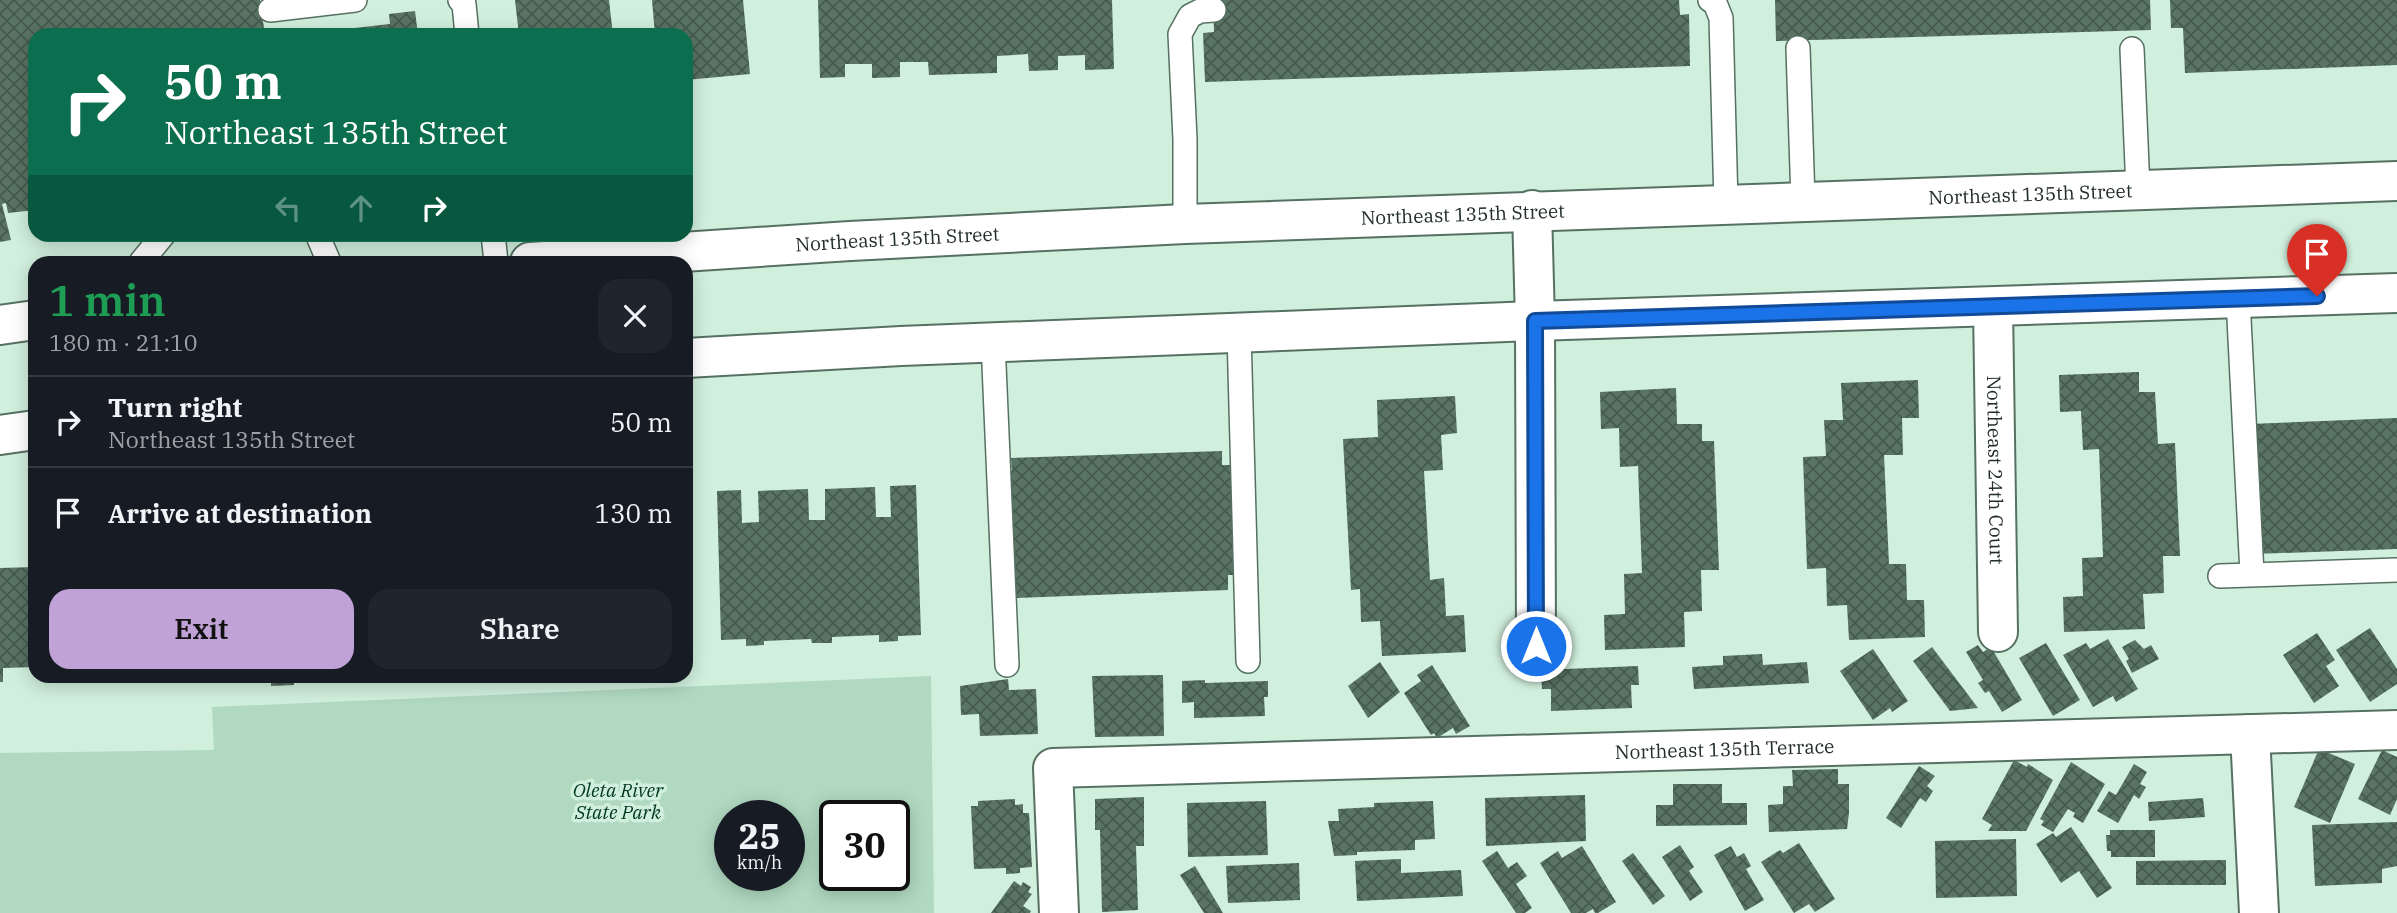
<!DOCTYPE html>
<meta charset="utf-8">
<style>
body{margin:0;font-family:"IBM Plex Serif",serif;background:#20242c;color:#f1f3f6;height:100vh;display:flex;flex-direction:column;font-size:26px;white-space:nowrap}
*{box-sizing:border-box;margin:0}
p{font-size:23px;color:#9ea1a6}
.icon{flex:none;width:38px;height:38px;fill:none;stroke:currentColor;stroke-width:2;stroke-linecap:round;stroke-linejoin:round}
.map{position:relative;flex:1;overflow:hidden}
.side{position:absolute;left:28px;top:256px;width:665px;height:427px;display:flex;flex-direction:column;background:#171b24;border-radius:21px;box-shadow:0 4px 18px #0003}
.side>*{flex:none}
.hud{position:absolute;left:28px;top:28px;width:665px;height:214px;border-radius:21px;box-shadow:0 4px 18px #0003;background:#0b6e4f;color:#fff;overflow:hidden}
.speed{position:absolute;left:714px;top:800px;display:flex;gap:14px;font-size:35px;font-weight:700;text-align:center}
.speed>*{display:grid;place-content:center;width:91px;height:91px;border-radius:50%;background:#171b24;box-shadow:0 4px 18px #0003;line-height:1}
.speed small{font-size:18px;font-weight:400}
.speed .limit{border:4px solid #111;border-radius:10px;background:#fff;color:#111}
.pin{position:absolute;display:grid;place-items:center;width:60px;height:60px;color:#fff;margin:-72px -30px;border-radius:50% 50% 50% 0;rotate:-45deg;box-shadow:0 0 7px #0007}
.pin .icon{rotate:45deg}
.me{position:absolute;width:77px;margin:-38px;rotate:0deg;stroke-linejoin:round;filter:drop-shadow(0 0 5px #0008)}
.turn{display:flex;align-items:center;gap:24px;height:147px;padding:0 21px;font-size:32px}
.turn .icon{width:91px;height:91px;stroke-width:2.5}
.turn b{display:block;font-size:49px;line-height:60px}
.lanes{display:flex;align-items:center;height:66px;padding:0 21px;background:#0003;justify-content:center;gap:35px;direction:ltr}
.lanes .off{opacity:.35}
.round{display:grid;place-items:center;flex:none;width:74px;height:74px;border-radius:21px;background:#20242c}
.head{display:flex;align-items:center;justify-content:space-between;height:119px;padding:0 21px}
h1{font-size:42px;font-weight:600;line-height:52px;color:#1e9e55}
.button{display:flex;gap:14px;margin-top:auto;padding:14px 21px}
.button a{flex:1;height:80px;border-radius:21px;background:#c0a2d7;color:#111;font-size:28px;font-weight:600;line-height:80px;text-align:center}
.button a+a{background:#20242c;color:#f1f3f6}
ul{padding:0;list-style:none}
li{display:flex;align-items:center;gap:21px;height:91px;padding:0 21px;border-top:2px solid #363941}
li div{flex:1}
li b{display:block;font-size:26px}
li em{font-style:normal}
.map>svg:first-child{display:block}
.park{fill:#b0d9c0;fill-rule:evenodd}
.building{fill:url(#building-cross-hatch)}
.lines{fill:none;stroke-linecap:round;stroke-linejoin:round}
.lane-casing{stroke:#567061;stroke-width:26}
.street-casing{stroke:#567061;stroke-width:42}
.secondary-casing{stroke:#567061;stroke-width:42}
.lane{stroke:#fff;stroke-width:23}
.street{stroke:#fff;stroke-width:38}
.secondary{stroke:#fff;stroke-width:38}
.route-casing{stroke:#114b97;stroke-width:18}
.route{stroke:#1a73e8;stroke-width:12}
.labels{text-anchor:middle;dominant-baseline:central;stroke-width:7;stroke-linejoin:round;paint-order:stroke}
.street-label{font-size:19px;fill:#232e28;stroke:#d1efdd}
.park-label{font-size:19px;font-style:italic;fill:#00371f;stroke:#d1efdd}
</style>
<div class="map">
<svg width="2397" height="913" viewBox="0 0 2397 913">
<defs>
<pattern id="building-cross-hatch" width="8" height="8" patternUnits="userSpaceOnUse" patternTransform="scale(1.75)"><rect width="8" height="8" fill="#597364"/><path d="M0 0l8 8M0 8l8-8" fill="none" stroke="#455a4e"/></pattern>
</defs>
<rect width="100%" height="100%" fill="#d1efdd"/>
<!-- park -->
<path class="park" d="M931,676L934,913H0V753L214,750L212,707ZM730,816H789V875H730ZM835,816H894V875H835Z"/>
<!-- building -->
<g class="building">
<polygon points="0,0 260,0 265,35 35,35 35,210 8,213 6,203 2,204 11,240 0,242"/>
<polygon points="515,0 609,0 613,35 519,35"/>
<polygon points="652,0 743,0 750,74 686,80 686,35 655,35"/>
<polygon points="818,0 1112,0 1114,69 1085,70 1085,55 1058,56 1058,70 1029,71 1028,54 997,56 997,73 929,75 928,62 900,62 900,77 872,78 872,64 845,64 845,77 820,78"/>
<polygon points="1213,0 1679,0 1680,15 1689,14 1690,66 1205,82 1203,33 1214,32"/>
<polygon points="1775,0 2150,0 2151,30 1776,41"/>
<polygon points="2170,0 2397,0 2397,65 2185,73 2183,28 2171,28"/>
<polygon points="415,11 418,35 310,35 310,33 390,24 389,14"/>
<polygon points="2139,372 2139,392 2155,392 2158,444 2175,443 2180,556 2163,556 2164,593 2143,594 2145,629 2064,632 2063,597 2083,596 2082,558 2103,557 2099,449 2083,450 2081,411 2060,412 2059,375"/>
<polygon points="1918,380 1919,418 1902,418 1903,455 1884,455 1889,564 1906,564 1907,600 1924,600 1925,637 1849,640 1847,605 1827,606 1826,568 1807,569 1803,457 1826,456 1824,420 1843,420 1841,383"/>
<polygon points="1676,388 1677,424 1702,424 1702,441 1714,441 1719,570 1701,570 1702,611 1684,612 1685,647 1605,650 1604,615 1625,614 1624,574 1642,573 1638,466 1620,467 1619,428 1601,429 1600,392"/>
<polygon points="1455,396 1457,433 1441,435 1443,470 1424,471 1430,580 1444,578 1446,616 1464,615 1466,652 1382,656 1380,621 1361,622 1360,589 1351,590 1343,439 1378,437 1377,400"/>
<polygon points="2397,418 2397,549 2254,554 2249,424"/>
<polygon points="1222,451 1222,465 1236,465 1240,575 1228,575 1228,590 1013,598 1000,471 1012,471 1011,458"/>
<polygon points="916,485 921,635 898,636 898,641 879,642 879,635 832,637 832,643 812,643 811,639 764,641 764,645 746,646 746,639 721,640 717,491 741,490 742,523 759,522 758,491 808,489 809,520 825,520 825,489 875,487 876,517 891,517 890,486"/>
<polygon points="35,567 35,667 3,668 3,682 0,682 0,568"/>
<polygon points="2370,628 2397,669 2397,684 2370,702 2336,650"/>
<polygon points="2317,633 2335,660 2326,666 2339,686 2314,703 2283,655"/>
<polygon points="2108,639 2138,689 2116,702 2113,696 2093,707 2063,655 2086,643 2090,649"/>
<polygon points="2135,640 2144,649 2151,645 2159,659 2132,673 2126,661 2129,659 2122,647"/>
<polygon points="2046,643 2080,700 2053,716 2019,658"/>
<polygon points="1978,645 1983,652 1991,647 2022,700 2002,712 1989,691 1985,693 1978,683 1983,680 1966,652"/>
<polygon points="1932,647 1978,708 1950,711 1913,661"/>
<polygon points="1873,649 1908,701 1892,712 1890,708 1873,720 1840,671"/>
<polygon points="1762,654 1763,665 1807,662 1809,683 1694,689 1692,667 1723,665 1723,656"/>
<polygon points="1380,662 1400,692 1368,718 1348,686"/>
<polygon points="1432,665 1470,726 1456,734 1453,728 1437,738 1434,733 1431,735 1404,693 1421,681 1417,675"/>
<polygon points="1638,666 1639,685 1631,685 1632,708 1551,711 1551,689 1542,689 1541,670"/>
<polygon points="1163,675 1164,736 1095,737 1092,676"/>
<polygon points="246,676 334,676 334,678 294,679 294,685 271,686 271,680 247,681"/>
<rect x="340" y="676" width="20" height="7"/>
<polygon points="405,676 424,676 425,680 405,681"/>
<polygon points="1008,679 1009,690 1036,689 1038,734 980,736 979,714 961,715 960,686"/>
<polygon points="1205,680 1205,683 1268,681 1268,697 1264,697 1265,716 1194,718 1194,702 1182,703 1182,681"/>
<polygon points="2319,749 2355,764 2330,823 2294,807"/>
<polygon points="2382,750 2397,757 2397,799 2390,815 2358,799"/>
<polygon points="2014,760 2027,767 2028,764 2053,780 2026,831 1988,831 1992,825 1982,819"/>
<polygon points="2071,762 2105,784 2083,823 2073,817 2075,813 2068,809 2053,832 2041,825 2044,821 2040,819"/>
<polygon points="2134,764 2147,772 2140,784 2146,787 2139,799 2134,795 2118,823 2097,811 2109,791 2116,795"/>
<polygon points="1919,766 1935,776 1927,786 1933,791 1926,802 1920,798 1901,828 1886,818"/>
<polygon points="1838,769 1838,784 1849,784 1849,813 1847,829 1769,832 1768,805 1783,804 1783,786 1793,786 1792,770"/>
<polygon points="1673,784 1722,784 1722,803 1747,803 1747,825 1656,826 1656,805 1673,805"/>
<polygon points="1585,795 1586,841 1486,846 1485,798"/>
<polygon points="1144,797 1144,846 1136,846 1138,910 1102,912 1100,830 1095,830 1095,799"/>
<polygon points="2203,798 2205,817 2149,821 2148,802"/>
<polygon points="1015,799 1015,805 1023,804 1023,813 1029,813 1032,867 1020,868 1020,873 1006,874 1006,868 974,869 971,806 978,806 978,801"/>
<polygon points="1266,801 1268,855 1188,857 1187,803"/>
<polygon points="1433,801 1435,839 1415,840 1415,850 1357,852 1357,855 1334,856 1328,821 1339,821 1338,809 1374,807 1374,803"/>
<polygon points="2397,822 2397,866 2382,869 2382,883 2315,886 2312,825"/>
<polygon points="2071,827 2112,888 2097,898 2079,871 2061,883 2036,844 2053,833 2056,837"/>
<polygon points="2110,830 2155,830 2155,857 2111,857 2111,851 2107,851 2106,835 2110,835"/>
<polygon points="2016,839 2017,896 1936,898 1935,841"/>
<polygon points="1799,843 1835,899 1815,912 1809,904 1794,913 1761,862 1780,850 1783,853"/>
<polygon points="1680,845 1694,867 1689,871 1703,892 1690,901 1662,857"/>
<polygon points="1582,846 1616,902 1598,913 1595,913 1593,909 1586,913 1571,913 1540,863 1558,851 1562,858"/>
<polygon points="1731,846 1737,857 1744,853 1751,866 1746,869 1764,900 1745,911 1714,855"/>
<polygon points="1497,851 1508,868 1517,862 1527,876 1516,884 1532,908 1525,913 1516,913 1482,861"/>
<polygon points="1633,853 1665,896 1653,905 1622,861"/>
<polygon points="1401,859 1401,873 1461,870 1463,896 1357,901 1355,861"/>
<polygon points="2226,860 2226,885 2136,885 2136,861"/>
<polygon points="1299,863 1300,900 1228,903 1226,866"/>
<polygon points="1195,866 1223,913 1204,913 1180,875"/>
<polygon points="1014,881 1021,886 1023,882 1031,887 1028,892 1032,894 1023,906 1031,911 1030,913 991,913"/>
</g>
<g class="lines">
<defs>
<g id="lane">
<polyline points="460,0 464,4 467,35"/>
<polyline points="1710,0 1715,3 1721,18 1726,204"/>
<polyline points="270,10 355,0"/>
<polyline points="1798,48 1803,201"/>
<polyline points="2132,49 2138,190"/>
<polyline points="1185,224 1185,139 1180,34 1190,16 1200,11 1214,10"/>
<polyline points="317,234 329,262"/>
<polyline points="493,234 496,262"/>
<polyline points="141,262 164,234"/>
<polyline points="2238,299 2252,574"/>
<polyline points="1239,333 1248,661"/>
<polyline points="993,342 1007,665"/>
<polyline points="2220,576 2397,570"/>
</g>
<g id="street">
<path id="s1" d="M1993,307L1998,632"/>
<polyline points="1535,321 1536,646"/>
<polyline points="2250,734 2259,913"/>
<path id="s2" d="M1059,913L1053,768L2397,730"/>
</g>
<g id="secondary">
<polyline points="1532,210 1535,321"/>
<path id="s3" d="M530,262L850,241L1185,224L2397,181"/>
<polyline points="0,325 35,320"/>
<polyline points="686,358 901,346 1535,321 2397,293"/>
<polyline points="0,435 35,430"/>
</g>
</defs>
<!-- lane casing -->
<use href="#lane" class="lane-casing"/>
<!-- street casing -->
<use href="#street" class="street-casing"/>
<!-- secondary casing -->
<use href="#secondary" class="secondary-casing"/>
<!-- lane -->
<use href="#lane" class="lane"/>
<!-- street -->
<use href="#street" class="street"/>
<!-- secondary -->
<use href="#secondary" class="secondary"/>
</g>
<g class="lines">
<defs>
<polyline id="route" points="1536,646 1535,321 2317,296"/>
</defs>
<!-- route casing -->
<use href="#route" class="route-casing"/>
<!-- route -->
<use href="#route" class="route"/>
</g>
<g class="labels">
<!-- street labels -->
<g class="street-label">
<text stroke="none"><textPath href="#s3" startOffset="1502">Northeast 135th Street</textPath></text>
<text stroke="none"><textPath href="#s3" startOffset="934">Northeast 135th Street</textPath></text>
<text stroke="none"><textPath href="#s3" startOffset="368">Northeast 135th Street</textPath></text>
<text stroke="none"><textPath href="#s1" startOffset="163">Northeast 24th Court</textPath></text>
<text stroke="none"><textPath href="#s2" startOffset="817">Northeast 135th Terrace</textPath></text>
</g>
<!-- park labels -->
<g class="park-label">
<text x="618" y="790">Oleta River<tspan x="618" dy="22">State Park</tspan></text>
</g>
</g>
</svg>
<div class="speed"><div>25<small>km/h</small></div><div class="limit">30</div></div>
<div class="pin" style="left:2317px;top:296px;background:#d93025"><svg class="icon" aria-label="arrive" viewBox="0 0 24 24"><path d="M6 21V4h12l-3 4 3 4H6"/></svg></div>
<svg class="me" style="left:1536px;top:646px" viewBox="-20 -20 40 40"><circle r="17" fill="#1a73e8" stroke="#fff" stroke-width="3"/><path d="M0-11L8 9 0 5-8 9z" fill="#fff"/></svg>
<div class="hud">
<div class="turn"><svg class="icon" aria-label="right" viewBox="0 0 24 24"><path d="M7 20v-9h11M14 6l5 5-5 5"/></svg><div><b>50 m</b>Northeast 135th Street</div></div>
<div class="lanes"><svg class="icon off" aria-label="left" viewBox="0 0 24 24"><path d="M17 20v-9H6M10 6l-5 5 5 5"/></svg><svg class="icon off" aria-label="ahead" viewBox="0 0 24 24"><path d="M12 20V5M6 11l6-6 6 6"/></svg><svg class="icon" aria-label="right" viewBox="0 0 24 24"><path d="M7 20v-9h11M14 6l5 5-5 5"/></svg></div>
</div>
<section class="side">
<div class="head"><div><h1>1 min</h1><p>180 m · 21:10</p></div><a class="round"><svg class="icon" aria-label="close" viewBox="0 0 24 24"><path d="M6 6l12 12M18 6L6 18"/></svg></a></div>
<ul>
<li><svg class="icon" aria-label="right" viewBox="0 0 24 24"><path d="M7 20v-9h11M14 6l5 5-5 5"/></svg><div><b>Turn right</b><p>Northeast 135th Street</p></div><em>50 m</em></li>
<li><svg class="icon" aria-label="arrive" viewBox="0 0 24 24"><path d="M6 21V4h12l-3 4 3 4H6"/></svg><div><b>Arrive at destination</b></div><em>130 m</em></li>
</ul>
<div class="button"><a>Exit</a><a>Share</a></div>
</section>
</div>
